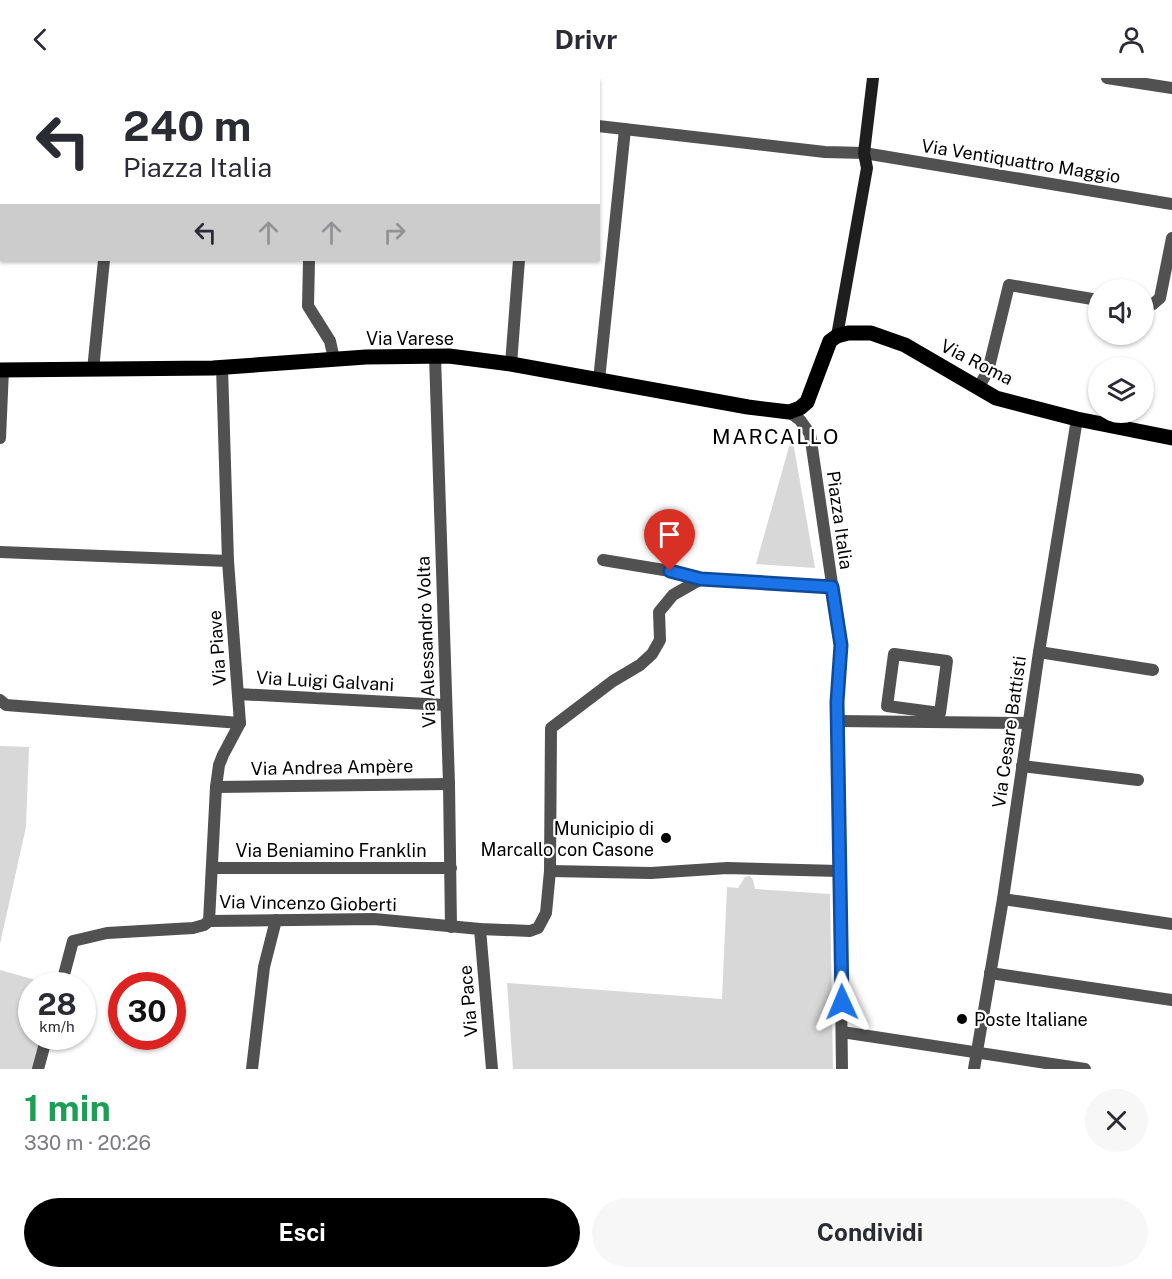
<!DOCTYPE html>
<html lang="it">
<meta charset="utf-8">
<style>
body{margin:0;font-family:"Public Sans",sans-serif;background:#f7f7f7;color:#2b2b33;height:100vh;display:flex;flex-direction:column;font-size:22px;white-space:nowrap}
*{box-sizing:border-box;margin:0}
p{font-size:20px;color:#7c7c81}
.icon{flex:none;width:33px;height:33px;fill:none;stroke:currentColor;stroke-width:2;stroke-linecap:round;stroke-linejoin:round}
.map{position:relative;height:991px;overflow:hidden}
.panel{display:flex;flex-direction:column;background:#fff;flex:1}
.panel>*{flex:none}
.guide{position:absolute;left:0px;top:0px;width:600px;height:183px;box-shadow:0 2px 4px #0004;background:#fff;color:#2b2b33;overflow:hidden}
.tools{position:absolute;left:1088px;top:201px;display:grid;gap:12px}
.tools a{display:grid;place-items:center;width:66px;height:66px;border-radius:50%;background:#fff;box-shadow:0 2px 4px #0004;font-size:30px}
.speed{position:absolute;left:18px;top:894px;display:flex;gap:12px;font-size:30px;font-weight:700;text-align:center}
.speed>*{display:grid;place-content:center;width:78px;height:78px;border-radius:50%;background:#fff;box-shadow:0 2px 4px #0004;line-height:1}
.speed small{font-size:15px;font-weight:400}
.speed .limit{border:9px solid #d22;background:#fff;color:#111}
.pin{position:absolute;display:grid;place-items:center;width:51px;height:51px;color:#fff;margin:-62px -26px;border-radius:50% 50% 50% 0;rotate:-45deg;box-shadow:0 0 6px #0007}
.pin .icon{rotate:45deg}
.me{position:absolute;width:66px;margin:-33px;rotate:359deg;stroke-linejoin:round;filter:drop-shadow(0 0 4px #0008)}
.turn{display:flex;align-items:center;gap:21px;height:126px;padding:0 24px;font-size:27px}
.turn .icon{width:78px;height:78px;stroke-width:2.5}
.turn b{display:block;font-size:42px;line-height:51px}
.lanes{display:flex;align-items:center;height:57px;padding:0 24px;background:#0003;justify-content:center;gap:30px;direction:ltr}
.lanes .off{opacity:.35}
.round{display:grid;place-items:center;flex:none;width:63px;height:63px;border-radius:32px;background:#f7f7f7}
.head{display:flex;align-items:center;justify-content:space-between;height:102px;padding:0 24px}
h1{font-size:36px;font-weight:700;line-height:45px;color:#1e9e55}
.action{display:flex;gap:12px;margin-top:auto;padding:12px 24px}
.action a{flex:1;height:69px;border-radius:36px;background:#000;color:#fff;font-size:24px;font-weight:700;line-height:69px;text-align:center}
.action a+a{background:#f7f7f7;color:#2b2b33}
header{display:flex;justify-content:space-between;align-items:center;height:78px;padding:0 24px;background:#fff;font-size:27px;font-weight:700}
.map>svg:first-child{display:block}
.green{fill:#d8d8d8}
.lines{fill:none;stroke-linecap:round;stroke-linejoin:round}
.street{stroke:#515151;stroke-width:12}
.secondary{stroke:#1e1e1e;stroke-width:12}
.primary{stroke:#000;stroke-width:15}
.route-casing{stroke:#114b97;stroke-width:15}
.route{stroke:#1a73e8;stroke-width:10}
.poi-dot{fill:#000;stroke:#fff;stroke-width:2}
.labels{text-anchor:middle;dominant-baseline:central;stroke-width:4.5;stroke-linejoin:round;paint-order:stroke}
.street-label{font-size:18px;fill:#000;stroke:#fff}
.poi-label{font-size:18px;fill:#000;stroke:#fff;text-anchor:end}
.quarter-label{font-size:21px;letter-spacing:1.5px;fill:#000;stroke:#fff}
</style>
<header><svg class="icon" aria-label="back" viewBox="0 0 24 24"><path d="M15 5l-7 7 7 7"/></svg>Drivr<svg class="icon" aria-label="person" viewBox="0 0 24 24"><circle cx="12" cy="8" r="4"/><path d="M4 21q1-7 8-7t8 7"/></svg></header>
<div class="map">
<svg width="1172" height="991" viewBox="0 0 1172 991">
<rect width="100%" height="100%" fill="#fff"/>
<!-- green -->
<g class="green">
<polygon points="792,358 815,490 756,486"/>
<polygon points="0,668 29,669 26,749 0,866"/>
<polygon points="750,798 753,802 755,811 830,816 833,991 513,991 507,905 722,921 727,809 738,810 745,799"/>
<polygon points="0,892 54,907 32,908 32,958 44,959 35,991 0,991"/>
</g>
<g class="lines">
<!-- street -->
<g class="street">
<polyline points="332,0 332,2"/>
<polyline points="439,0 443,2"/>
<polyline points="1107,0 1172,10"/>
<polyline points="122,2 122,0"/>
<polyline points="533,2 533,0"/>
<polyline points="598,48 825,74 864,75 1172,126"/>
<polyline points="309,182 308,228 330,263 334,281"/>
<polyline points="1143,229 1153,226 1160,220 1172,160"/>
<polyline points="435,278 449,706 451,849"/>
<polyline points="511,286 519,182"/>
<polyline points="93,292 104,182"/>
<polyline points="599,302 625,51"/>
<polyline points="978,310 988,293 1009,207 1098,222"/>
<polyline points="789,334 800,342 810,356 841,567 837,624 842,991"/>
<polyline points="0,360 3,292"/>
<polyline points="0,474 228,483"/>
<polyline points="603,482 670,493 701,501"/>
<polyline points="1039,574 1153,592"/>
<polygon points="894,576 947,583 940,635 887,628"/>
<polyline points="238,616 446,627"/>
<polyline points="0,622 6,627 240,645"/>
<polyline points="837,643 1028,645"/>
<polyline points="1022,688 1138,702"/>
<polyline points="216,709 449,706"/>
<polyline points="212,790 451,790"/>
<polyline points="550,793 651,795 727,790 839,793"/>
<polyline points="1003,821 1172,846"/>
<polyline points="209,843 216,709 219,687 223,677 240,645 228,483 222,289"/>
<polyline points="480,851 492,991"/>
<polyline points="990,895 1172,922"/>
<polyline points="61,908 73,863 107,855 193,850 204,847 209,843 374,841 480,851 530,853 538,850 546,835 550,793 551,650 613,603 640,587 652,576 660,562 659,534 673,517 701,501 832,509"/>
<polyline points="842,954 1085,991"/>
<polyline points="38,991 47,958"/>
<polyline points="252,991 264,889 276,842"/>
<polyline points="974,991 1003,821 1039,574 1077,341"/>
</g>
<!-- secondary -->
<polyline class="secondary" points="837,258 867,90 864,75 873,0"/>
<!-- primary -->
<polyline class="primary" points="0,292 213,290 366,279 449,278 511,286 748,329 789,334 800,330 807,324 830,263 837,258 848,255 871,255 905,267 996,320 1077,341 1172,360"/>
</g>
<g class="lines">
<defs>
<polyline id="route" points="670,493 701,501 832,509 841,567 837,624 842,924"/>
</defs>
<!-- route casing -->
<use href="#route" class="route-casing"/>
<!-- route -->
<use href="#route" class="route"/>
</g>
<!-- markers -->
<g class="poi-dot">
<circle cx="666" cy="760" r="6"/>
<circle cx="962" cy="941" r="6"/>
</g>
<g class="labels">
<!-- street labels -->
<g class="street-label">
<text transform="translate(1021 83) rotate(9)">Via Ventiquattro Maggio</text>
<text x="410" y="260">Via Varese</text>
<text transform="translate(977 284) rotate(27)">Via Roma</text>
<text transform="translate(840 442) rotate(82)">Piazza Italia</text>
<text transform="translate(426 564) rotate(-92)">Via Alessandro Volta</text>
<text transform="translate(217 570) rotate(-94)">Via Piave</text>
<text transform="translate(325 603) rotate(3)">Via Luigi Galvani</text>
<text transform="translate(1009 654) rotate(-82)">Via Cesare Battisti</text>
<text transform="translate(332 689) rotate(-1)">Via Andrea Ampère</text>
<text x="331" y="772">Via Beniamino Franklin</text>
<text transform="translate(308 825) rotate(1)">Via Vincenzo Gioberti</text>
<text transform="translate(468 923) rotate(-95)">Via Pace</text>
</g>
<!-- poi labels -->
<g class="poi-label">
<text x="654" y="750">Municipio di<tspan x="654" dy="21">Marcallo con Casone</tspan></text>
<text x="974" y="941" text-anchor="start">Poste Italiane</text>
</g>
<!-- quarter labels -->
<g class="quarter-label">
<text x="776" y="358">MARCALLO</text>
</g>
</g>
</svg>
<div class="tools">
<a><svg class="icon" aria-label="sound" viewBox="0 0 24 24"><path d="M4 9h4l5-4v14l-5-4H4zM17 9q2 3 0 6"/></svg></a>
<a><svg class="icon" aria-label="layers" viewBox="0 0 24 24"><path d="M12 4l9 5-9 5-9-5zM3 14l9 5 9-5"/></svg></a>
</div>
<div class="speed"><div>28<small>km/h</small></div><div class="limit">30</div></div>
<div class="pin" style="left:670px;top:493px;background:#d93025"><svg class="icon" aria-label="arrive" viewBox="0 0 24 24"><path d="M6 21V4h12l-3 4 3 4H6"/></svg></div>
<svg class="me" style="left:842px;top:924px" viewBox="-20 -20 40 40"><path d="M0-17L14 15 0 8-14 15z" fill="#1a73e8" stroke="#fff" stroke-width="4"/></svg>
<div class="guide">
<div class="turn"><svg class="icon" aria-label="left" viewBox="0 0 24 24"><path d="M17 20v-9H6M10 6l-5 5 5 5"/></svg><div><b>240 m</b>Piazza Italia</div></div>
<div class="lanes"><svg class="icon" aria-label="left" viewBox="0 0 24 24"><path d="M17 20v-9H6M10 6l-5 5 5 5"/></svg><svg class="icon off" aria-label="ahead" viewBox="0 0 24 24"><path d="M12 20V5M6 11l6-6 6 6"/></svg><svg class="icon off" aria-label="ahead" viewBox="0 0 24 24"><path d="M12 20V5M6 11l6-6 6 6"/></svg><svg class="icon off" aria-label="right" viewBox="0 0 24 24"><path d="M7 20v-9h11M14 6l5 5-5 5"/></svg></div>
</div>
</div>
<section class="panel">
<div class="head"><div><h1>1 min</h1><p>330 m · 20:26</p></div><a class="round"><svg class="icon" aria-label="close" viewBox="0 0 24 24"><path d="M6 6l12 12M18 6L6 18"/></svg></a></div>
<div class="action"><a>Esci</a><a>Condividi</a></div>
</section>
